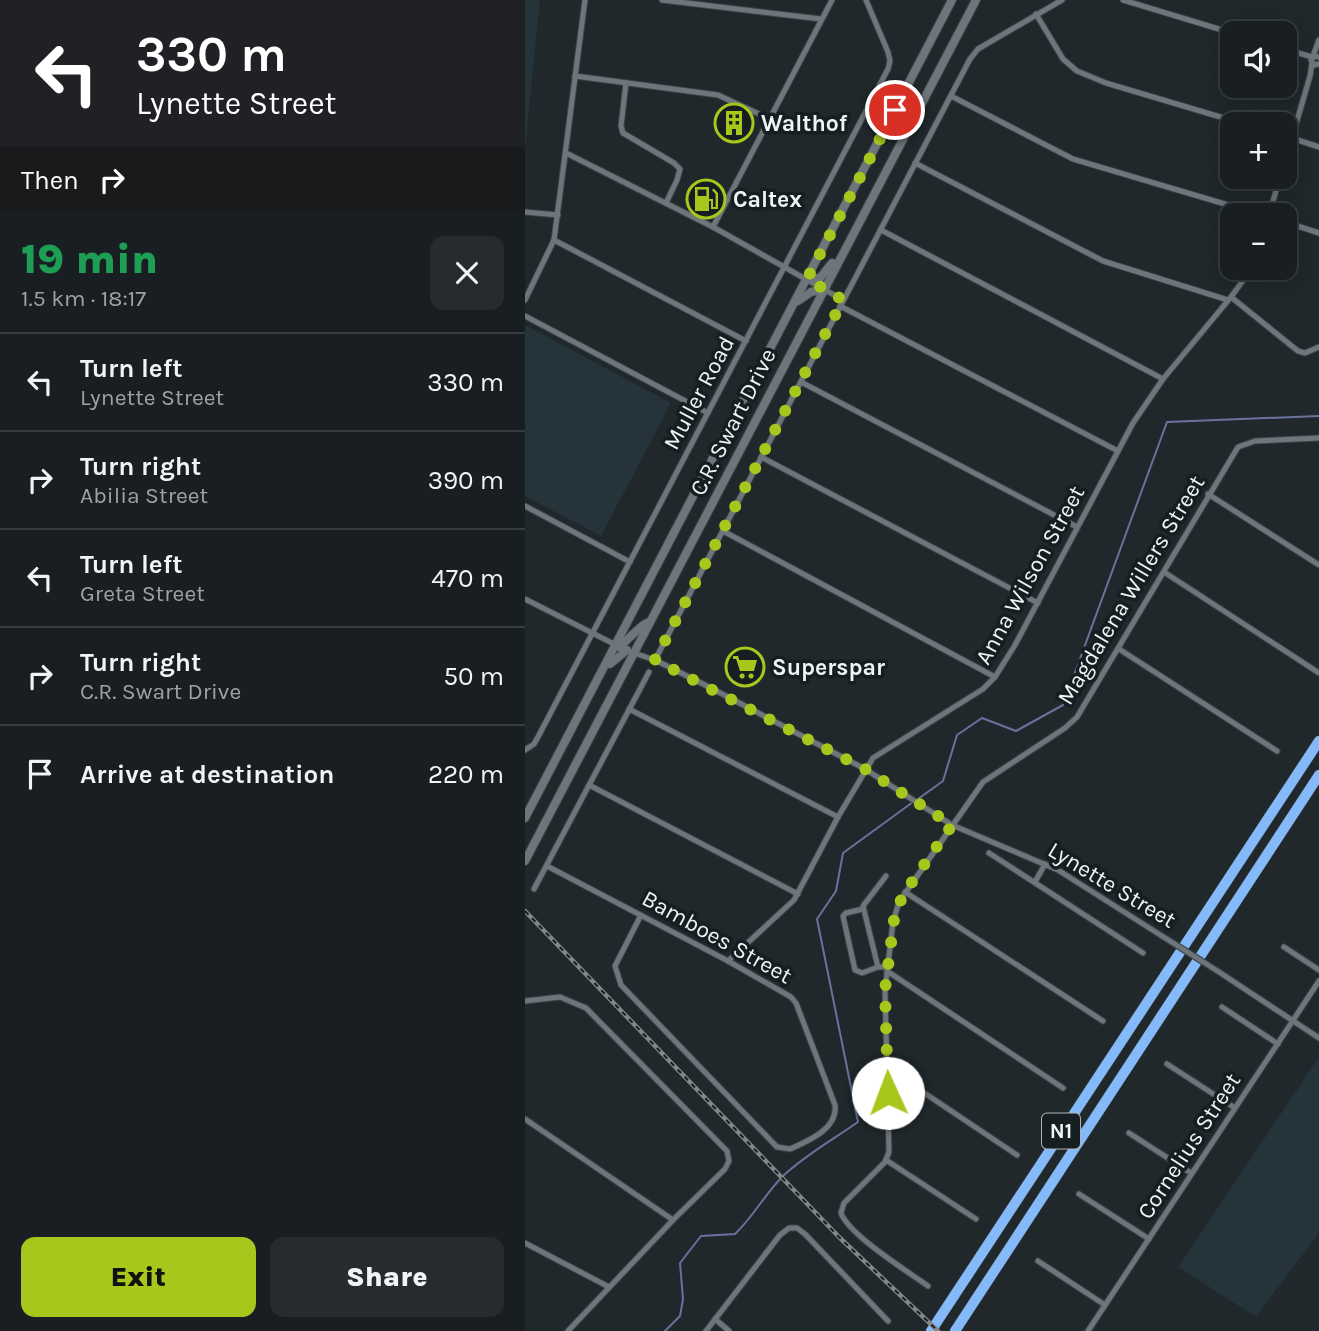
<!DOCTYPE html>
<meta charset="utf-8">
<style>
body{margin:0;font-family:Karla,sans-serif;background:#252b2e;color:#f1f3f6;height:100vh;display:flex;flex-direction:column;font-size:26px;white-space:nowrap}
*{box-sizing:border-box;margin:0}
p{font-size:23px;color:#9fa2a5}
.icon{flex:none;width:38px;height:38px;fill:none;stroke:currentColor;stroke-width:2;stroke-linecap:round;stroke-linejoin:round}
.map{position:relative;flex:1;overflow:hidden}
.sheet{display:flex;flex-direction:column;background:#181e21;width:525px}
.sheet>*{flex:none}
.guide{background:#202124;color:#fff;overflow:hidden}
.controls{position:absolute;left:695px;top:21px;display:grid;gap:14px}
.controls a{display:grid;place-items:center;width:77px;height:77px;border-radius:14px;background:#181e21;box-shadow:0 4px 18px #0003,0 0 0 2px #363c3f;font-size:35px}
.pin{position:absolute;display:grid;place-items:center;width:60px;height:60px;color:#fff;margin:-30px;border:4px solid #fff;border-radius:50%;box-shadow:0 2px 7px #0007}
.me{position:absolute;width:77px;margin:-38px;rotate:358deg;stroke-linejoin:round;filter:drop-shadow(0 0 5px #0008)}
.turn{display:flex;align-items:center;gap:24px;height:147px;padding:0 21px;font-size:32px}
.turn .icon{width:91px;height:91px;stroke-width:2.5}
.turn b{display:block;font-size:49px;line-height:60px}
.then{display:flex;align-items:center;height:66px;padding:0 21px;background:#0003;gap:14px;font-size:26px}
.round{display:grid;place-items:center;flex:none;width:74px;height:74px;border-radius:14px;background:#252b2e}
.head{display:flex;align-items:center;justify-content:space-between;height:119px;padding:0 21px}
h1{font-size:42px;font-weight:800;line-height:52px;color:#1e9e55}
.primary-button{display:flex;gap:14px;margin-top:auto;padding:14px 21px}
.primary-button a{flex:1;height:80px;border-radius:14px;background:#a8c71c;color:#111;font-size:28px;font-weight:800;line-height:80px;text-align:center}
.primary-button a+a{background:#252b2e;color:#f1f3f6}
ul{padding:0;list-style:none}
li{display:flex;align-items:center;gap:21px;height:98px;padding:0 21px;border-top:2px solid #363c3f}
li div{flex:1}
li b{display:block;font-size:26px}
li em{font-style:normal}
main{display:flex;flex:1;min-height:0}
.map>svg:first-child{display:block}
.built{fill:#25333a}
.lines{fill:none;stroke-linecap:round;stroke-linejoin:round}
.stream{stroke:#69729b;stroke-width:2}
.minor-casing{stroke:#3c4346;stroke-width:7}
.secondary-casing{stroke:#3c4346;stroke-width:10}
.motorway-casing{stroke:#3c4346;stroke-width:11}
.minor{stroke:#6d767b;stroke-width:5}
.secondary{stroke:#6d767b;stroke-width:8}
.motorway{stroke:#84baf9;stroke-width:10}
.rail-casing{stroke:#81878a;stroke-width:4.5}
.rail{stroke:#171e22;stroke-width:2;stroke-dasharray:5;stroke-linecap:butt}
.minor-bridge-casing{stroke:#3c4346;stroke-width:7;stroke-linecap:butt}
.minor-bridge{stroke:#6d767b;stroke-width:5}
.route{stroke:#a8c71c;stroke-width:12;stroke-dasharray:0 21.6}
.labels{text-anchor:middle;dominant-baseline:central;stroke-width:7;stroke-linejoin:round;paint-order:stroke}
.shield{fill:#171e22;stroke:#aeb4b6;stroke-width:2}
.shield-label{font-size:21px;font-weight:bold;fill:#eff4f6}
.poi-label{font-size:23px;font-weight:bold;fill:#eff4f6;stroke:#171e22;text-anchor:start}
.street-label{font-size:23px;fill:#eff4f6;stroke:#171e22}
</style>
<main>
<section class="sheet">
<div class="guide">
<div class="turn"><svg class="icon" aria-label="left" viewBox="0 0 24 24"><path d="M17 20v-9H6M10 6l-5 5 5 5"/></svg><div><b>330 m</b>Lynette Street</div></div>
<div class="then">Then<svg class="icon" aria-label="right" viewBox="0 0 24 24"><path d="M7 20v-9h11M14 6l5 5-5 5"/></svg></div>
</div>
<div class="head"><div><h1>19 min</h1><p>1.5 km · 18:17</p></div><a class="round"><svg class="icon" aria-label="close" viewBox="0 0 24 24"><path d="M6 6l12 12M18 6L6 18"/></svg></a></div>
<ul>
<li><svg class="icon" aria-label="left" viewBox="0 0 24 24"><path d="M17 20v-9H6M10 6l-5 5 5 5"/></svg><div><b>Turn left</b><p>Lynette Street</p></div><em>330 m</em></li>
<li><svg class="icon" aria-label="right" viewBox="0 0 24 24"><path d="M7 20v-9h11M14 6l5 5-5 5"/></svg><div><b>Turn right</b><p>Abilia Street</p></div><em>390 m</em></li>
<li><svg class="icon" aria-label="left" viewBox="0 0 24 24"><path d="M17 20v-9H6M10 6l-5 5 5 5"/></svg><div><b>Turn left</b><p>Greta Street</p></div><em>470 m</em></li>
<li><svg class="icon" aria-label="right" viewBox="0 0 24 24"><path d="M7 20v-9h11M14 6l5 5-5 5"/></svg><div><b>Turn right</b><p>C.R. Swart Drive</p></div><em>50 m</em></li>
<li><svg class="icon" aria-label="arrive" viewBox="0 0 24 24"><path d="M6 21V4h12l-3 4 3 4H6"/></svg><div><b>Arrive at destination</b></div><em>220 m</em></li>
</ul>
<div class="primary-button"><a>Exit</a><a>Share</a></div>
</section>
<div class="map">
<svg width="794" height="1331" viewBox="0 0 794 1331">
<rect width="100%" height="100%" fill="#20282c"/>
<!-- built -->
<g class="built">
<polygon points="0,0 15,0 0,150"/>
<polygon points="0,325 146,403 76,536 0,496"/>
<polygon points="794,1057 794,1233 731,1317 653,1267"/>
</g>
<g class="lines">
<!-- stream -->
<g class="stream">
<polyline points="393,799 418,781 432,735 457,718 491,731 538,705 642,422 794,416"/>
<path d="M140,1331L155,1316L158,1299L155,1263L176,1236L210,1234C228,1217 240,1194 258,1176C280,1155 309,1139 333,1122L292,919L311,891L318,853L388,802"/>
</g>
<defs>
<g id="minor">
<polyline points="137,0 296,19"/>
<polyline points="598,0 707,33"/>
<polyline points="511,14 538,59 552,71 581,83 719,124"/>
<polyline points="760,49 787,57"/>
<polyline points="788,56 794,40"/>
<polyline points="794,57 789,56 786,60 789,65 794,64"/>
<polyline points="50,76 193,95 245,119"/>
<polyline points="101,83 96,126 98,133 149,163 155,169 152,180 141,203"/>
<polyline points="426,96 548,159 737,215"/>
<polyline points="760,136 794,147"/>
<polyline points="41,153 188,227 318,300"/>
<polyline points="760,162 785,76 787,63"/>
<polyline points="390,163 578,261 703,300"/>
<polyline points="0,212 33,215"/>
<polyline points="744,215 755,177"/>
<polyline points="760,222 794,233"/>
<polyline points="188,227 307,0"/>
<polyline points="356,230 638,379"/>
<polyline points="29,240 221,341"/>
<polyline points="706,297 773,351 780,353 794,347"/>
<polyline points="0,300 29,240 60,0"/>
<polyline points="315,306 593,451"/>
<polyline points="0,316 183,413"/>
<polyline points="276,382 552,527"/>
<polyline points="236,457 513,603"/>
<polyline points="683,494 794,565"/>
<polyline points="0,506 105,562"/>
<polyline points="198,531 470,677"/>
<polyline points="639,572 794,673"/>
<polyline points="0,599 91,645"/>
<polyline points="594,649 752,751"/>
<polyline points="106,652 130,660 182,686 340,769 427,825 533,870 637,936"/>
<polyline points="130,660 445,59 453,49 537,0"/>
<polyline points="104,709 313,817"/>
<polyline points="0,750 9,744 13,737 363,69 365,61 363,52 341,0"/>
<polyline points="64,785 273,894"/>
<polyline points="464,853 618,953"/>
<path d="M22,866L203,961L266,997L271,1003L310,1105C313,1129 283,1141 265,1149L252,1147L96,985L90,966L116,915"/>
<polyline points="361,876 338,906 353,967 362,967"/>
<polyline points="510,882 520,864"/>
<polyline points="9,889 124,672"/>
<polyline points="380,892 578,1021"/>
<polyline points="338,909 321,913 318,916 330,970 337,973 353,967"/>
<polyline points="759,947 794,970"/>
<polyline points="203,961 269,900 313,817 348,758 458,689 470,677 490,645 608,423 638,379 706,297 727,268"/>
<polyline points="691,970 794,1038"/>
<polyline points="362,971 538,1088"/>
<polyline points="0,1001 35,997 61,1008 202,1151 204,1161 200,1169 148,1220 43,1331"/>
<polyline points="697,1007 753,1044"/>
<polyline points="642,1064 710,1108"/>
<polyline points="362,1068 492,1155"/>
<polyline points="0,1119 148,1220"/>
<polyline points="604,1133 666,1173"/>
<polyline points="361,1160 451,1219"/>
<polyline points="554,1194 624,1239"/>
<polyline points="0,1243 84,1287"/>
<polyline points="513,1261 580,1305"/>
<path d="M403,1286C382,1271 324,1235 316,1213L319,1203L360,1162L364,1152L360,990L368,922L374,902L458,782L540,728L552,717L713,447L730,441L794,438"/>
<polyline points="190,1319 204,1331"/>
<polyline points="181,1331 255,1235 264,1228 272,1228 280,1234 363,1321"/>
<polyline points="563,1331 794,981"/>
</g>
<g id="secondary">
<polyline points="282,279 295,278 307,263"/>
<polyline points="273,301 286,292 298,289"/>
<path d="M94,647C103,640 116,624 125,622"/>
<polyline points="85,664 102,650"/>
<polyline points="0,818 427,0"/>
<polyline points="0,861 451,0"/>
</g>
<g id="motorway">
<polyline points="406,1331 794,741"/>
<polyline points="430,1331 794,775"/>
</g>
</defs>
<!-- minor casing -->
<use href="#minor" class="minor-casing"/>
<!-- secondary casing -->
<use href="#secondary" class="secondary-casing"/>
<!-- motorway casing -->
<use href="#motorway" class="motorway-casing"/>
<!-- minor -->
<use href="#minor" class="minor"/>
<!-- secondary -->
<use href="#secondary" class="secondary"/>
<!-- motorway -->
<use href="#motorway" class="motorway"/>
<defs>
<polyline id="rail" points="0,911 315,1238 413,1331"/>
</defs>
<!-- rail casing -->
<use href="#rail" class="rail-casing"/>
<!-- rail -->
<use href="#rail" class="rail"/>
<defs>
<polyline id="minor-bridge" points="637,936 691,970"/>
</defs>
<!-- minor-bridge casing -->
<use href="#minor-bridge" class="minor-bridge-casing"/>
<!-- minor-bridge -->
<use href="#minor-bridge" class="minor-bridge"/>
</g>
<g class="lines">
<!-- route -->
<polyline class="route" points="363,1093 360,990 370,912 380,892 427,825 340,769 130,660 318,300 282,279 370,110"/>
</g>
<!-- icons -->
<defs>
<symbol id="building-ring" viewBox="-11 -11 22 22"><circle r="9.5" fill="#171e22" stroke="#a8c71c" stroke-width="1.5"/><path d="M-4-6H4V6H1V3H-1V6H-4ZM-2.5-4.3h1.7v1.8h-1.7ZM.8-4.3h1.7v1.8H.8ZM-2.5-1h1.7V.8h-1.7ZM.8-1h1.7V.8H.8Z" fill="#a8c71c"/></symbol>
<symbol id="fuel-ring" viewBox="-11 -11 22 22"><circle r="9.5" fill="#171e22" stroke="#a8c71c" stroke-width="1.5"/><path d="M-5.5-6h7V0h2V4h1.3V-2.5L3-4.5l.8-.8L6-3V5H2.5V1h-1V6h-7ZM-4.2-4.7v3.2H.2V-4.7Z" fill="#a8c71c"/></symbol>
<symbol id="supermarket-ring" viewBox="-11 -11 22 22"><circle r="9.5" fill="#171e22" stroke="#a8c71c" stroke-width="1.5"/><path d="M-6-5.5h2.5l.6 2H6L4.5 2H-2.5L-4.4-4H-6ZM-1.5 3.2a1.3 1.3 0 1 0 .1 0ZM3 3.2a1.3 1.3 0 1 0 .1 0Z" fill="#a8c71c"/></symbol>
</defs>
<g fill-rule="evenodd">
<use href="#building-ring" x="187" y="101" width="44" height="44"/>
<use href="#fuel-ring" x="159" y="177" width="44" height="44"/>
<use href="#supermarket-ring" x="198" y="645" width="44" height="44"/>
</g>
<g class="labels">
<!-- shield labels -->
<rect class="shield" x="517" y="1113.5" width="38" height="35" rx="5"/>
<g class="shield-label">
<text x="536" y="1131">N1</text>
</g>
<!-- poi labels -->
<g class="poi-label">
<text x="236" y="123">Walthof</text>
<text x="208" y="199">Caltex</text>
<text x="247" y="667">Superspar</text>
</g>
<!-- street labels -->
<g class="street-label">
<text transform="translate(174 393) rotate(-62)">Muller Road</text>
<text transform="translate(208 422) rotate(-63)">C.R. Swart Drive</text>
<text transform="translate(505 575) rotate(-61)">Anna Wilson Street</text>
<text transform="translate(606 590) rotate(-59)">Magdalena Willers Street</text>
<text transform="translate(587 885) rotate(31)">Lynette Street</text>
<text transform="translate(192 937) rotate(29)">Bamboes Street</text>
<text transform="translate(664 1146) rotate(-57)">Cornelius Street</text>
</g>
</g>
</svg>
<div class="controls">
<a><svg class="icon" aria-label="sound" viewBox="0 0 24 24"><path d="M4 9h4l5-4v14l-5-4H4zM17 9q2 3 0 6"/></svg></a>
<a>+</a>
<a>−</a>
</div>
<div class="pin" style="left:370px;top:110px;background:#d93025"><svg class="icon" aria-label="arrive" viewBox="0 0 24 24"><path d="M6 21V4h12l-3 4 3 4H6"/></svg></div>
<svg class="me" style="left:363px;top:1093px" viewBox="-20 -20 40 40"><circle r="19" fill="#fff"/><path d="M0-13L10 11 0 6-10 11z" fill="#a8c71c"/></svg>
</div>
</main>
